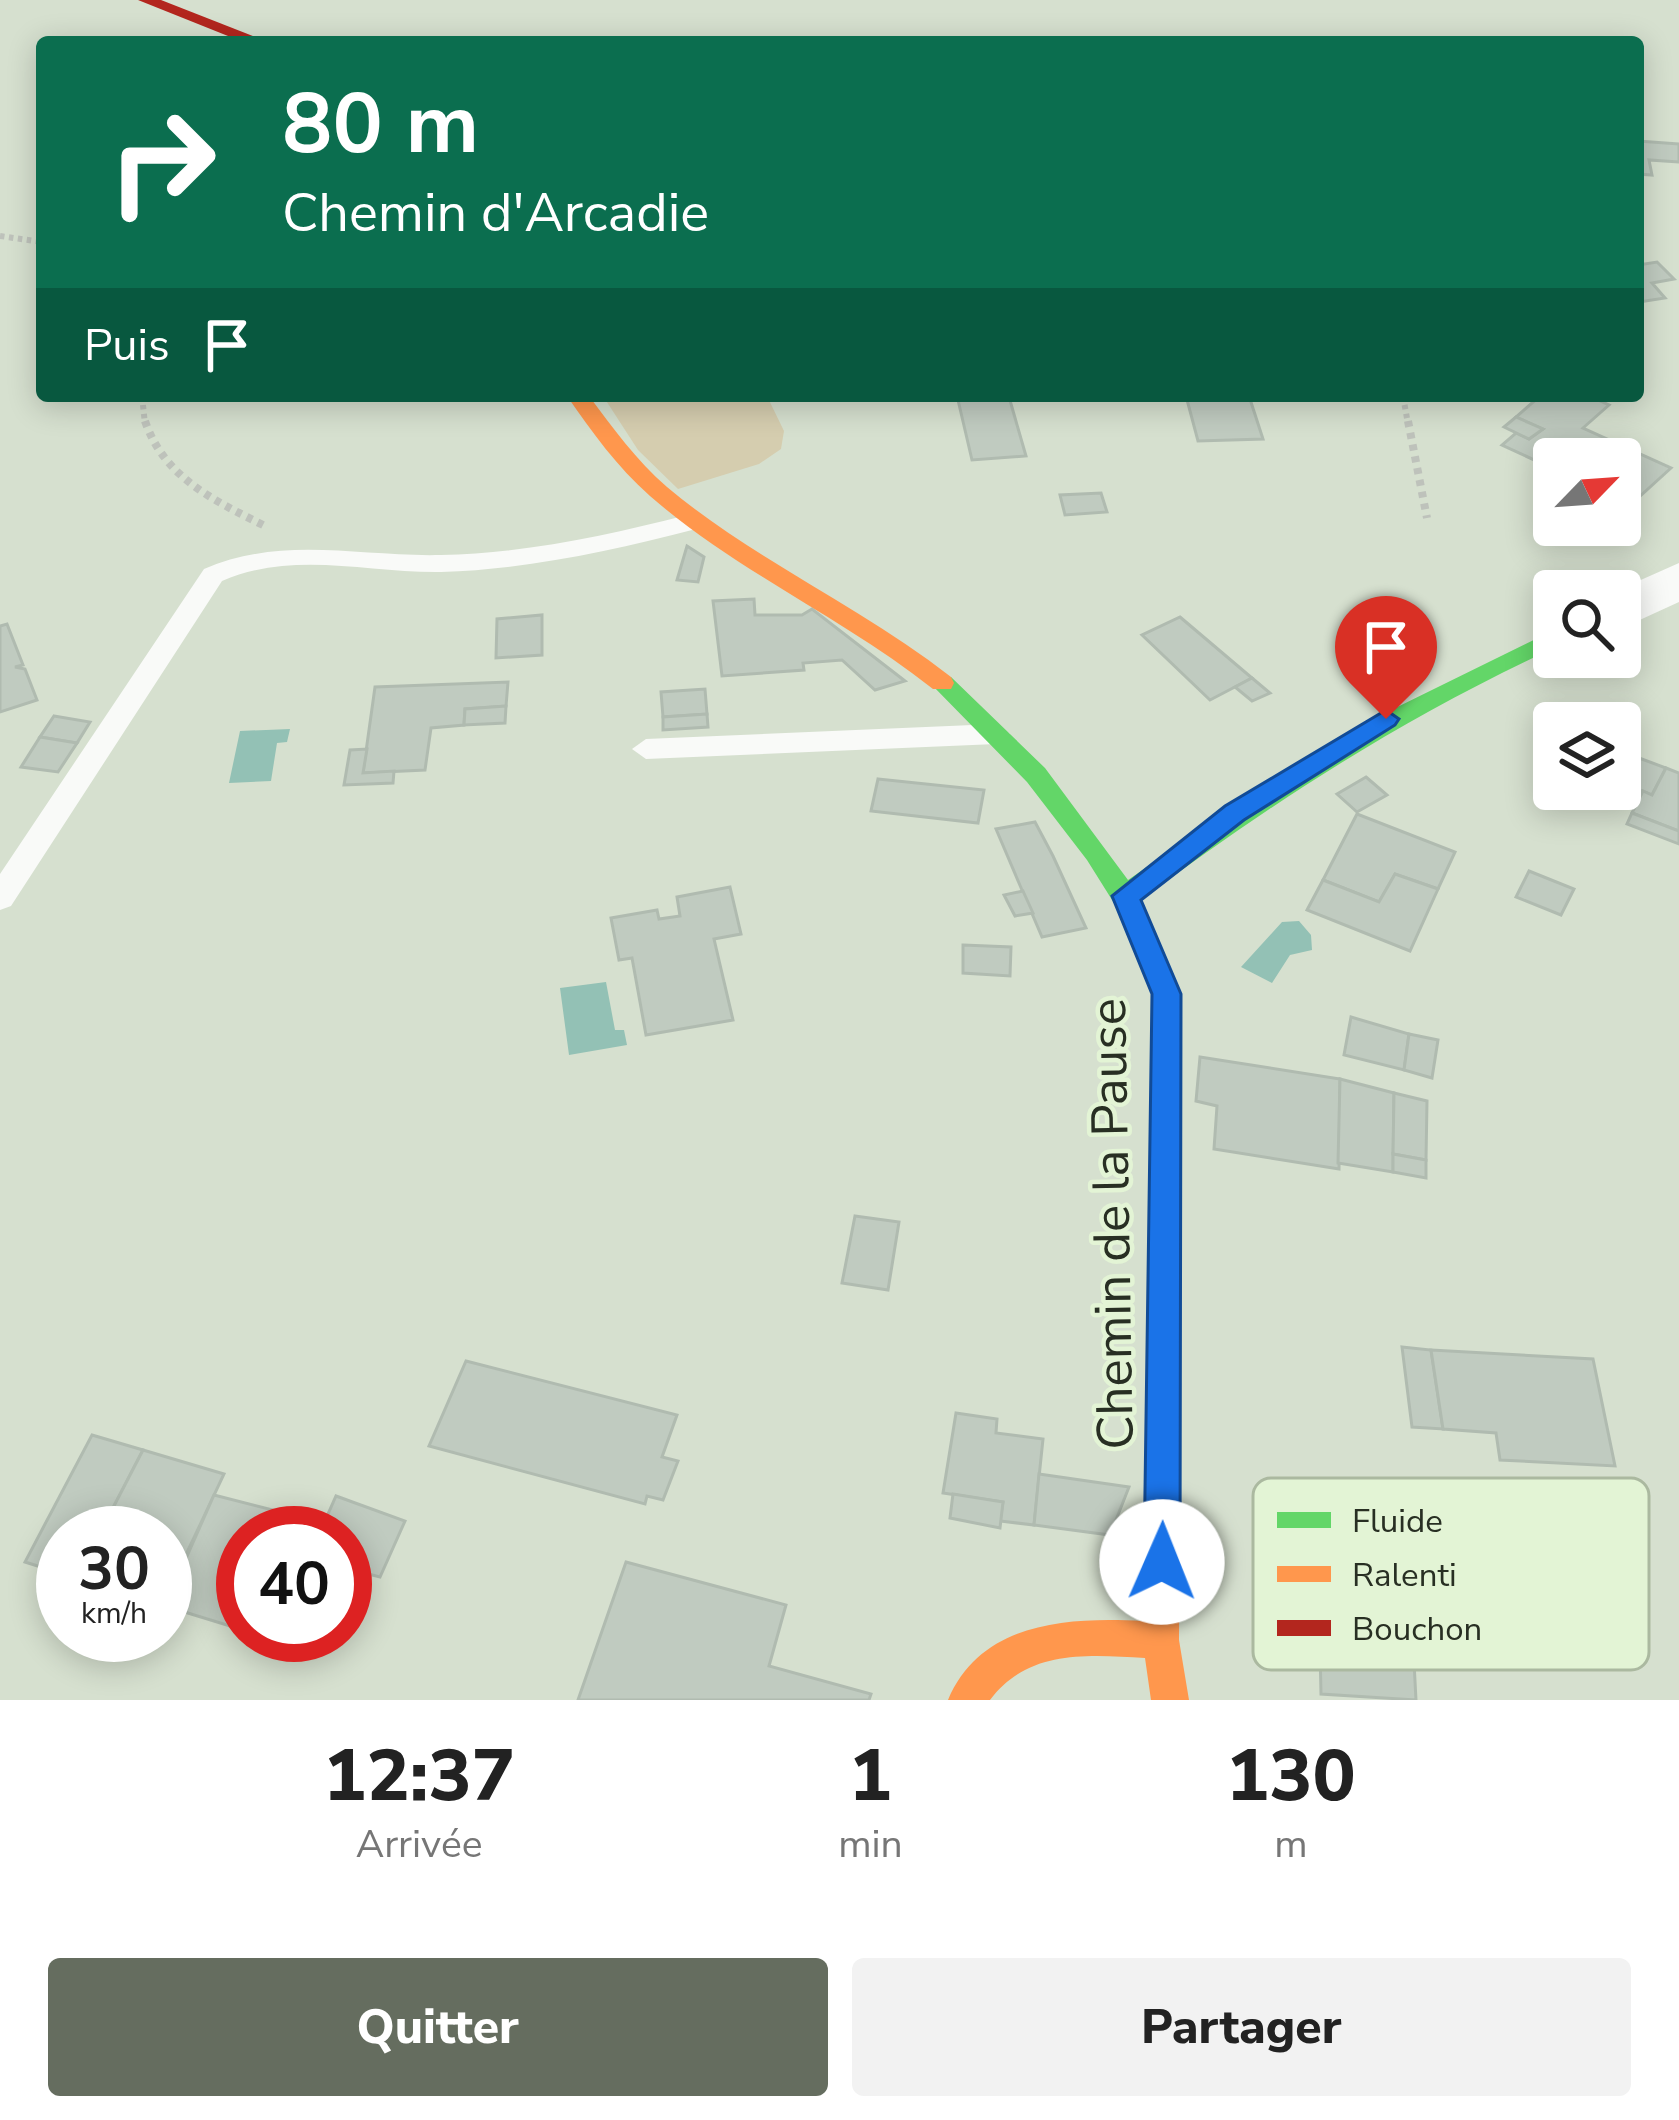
<!DOCTYPE html>
<html lang="fr">
<meta charset="utf-8">
<style>
body{margin:0;font-family:"Nunito Sans",sans-serif;background:#f2f2f2;color:#222;height:100vh;display:flex;flex-direction:column;font-size:45px;white-space:nowrap}
*{box-sizing:border-box;margin:0}
p{font-size:39px;color:#767676}
.icon{flex:none;width:66px;height:66px;fill:none;stroke:currentColor;stroke-width:2;stroke-linecap:round;stroke-linejoin:round}
.map{position:relative;height:1700px;overflow:hidden}
.details{display:flex;flex-direction:column;background:#fff;flex:1}
.details>*{flex:none}
.hud{position:absolute;left:36px;top:36px;width:1608px;height:366px;border-radius:12px;box-shadow:0 6px 30px #0003;background:#0b6e4f;color:#fff;overflow:hidden}
.needle{width:78px;rotate:65deg}
.controls{position:absolute;left:1533px;top:438px;display:grid;gap:24px}
.controls a{display:grid;place-items:center;width:108px;height:108px;border-radius:12px;background:#fff;box-shadow:0 6px 30px #0003;font-size:60px}
.speed{position:absolute;left:36px;top:1506px;display:flex;gap:24px;font-size:60px;font-weight:700;text-align:center}
.speed>*{display:grid;place-content:center;width:156px;height:156px;border-radius:50%;background:#fff;box-shadow:0 6px 30px #0003;line-height:1}
.speed small{font-size:30px;font-weight:400}
.speed .limit{border:18px solid #d22;background:#fff;color:#111}
.pin{position:absolute;display:grid;place-items:center;width:102px;height:102px;color:#fff;margin:-123px -51px;border-radius:50% 50% 50% 0;rotate:-45deg;box-shadow:0 0 12px #0007}
.pin .icon{rotate:45deg}
.me{position:absolute;width:132px;margin:-66px;rotate:1deg;stroke-linejoin:round;filter:drop-shadow(0 0 9px #0008)}
.turn{display:flex;align-items:center;gap:42px;height:252px;padding:0 48px;font-size:54px}
.turn .icon{width:156px;height:156px;stroke-width:2.5}
.turn b{display:block;font-size:84px;line-height:102px}
.then{display:flex;align-items:center;height:114px;padding:0 48px;background:#0003;gap:24px;font-size:45px}
.eta{display:flex;justify-content:space-evenly;align-items:center;height:204px;text-align:center}
.eta b{font-size:72px;font-weight:800;line-height:84px}
.button{display:flex;gap:24px;margin-top:auto;padding:24px 48px}
.button a{flex:1;height:138px;border-radius:12px;background:#656d5f;color:#fff;font-size:48px;font-weight:800;line-height:138px;text-align:center}
.button a+a{background:#f2f2f2;color:#222}
.map>svg:first-child{display:block}
.green{fill:#d5cdaf}
.water{fill:#93c1b5}
.building{fill:#c0cbc0;stroke:#b0bbb0;stroke-width:3}
.lines{fill:none;stroke-linecap:round;stroke-linejoin:round}
.path-far1{stroke:#bec2bb;stroke-width:6;stroke-dasharray:4.5 4.5;stroke-linecap:butt}
.path{stroke:#bec2bb;stroke-width:8;stroke-dasharray:6 6;stroke-linecap:butt}
.lane{fill:#f9faf8;fill-rule:evenodd}
.street{fill:#f9faf8;fill-rule:evenodd}
.fast{fill:#63d668;fill-rule:evenodd}
.slow{fill:#ff974d;fill-rule:evenodd}
.jam{fill:#b3261e;fill-rule:evenodd}
.route{fill:#1a73e8;stroke:#114b97;stroke-width:3}
.labels{text-anchor:middle;dominant-baseline:central;stroke-width:9;stroke-linejoin:round;paint-order:stroke}
.near-street-label{font-size:51px;fill:#282f23;stroke:#e3f4d5}
.key{fill:#e3f4d5;stroke:#abb9a0;stroke-width:3}
.key-label{font-size:33px;fill:#282f23}
</style>
<div class="map">
<svg width="1679" height="1700" viewBox="0 0 1679 1700">
<rect width="100%" height="100%" fill="#d6e0cf"/>
<!-- green -->
<polygon class="green" points="603,396 767,396 784,431 781,449 759,464 678,489 638,450"/>
<!-- water -->
<g class="water">
<polygon points="290,729 287,742 277,743 271,781 229,783 240,731"/>
<polygon points="1299,921 1311,935 1312,950 1290,955 1272,983 1241,967 1282,922"/>
<polygon points="606,982 615,1030 624,1030 627,1045 569,1055 560,988"/>
</g>
<!-- building -->
<g class="building">
<polygon points="1638,141 1679,144 1679,162 1649,160 1652,175 1638,174"/>
<polygon points="1657,262 1674,279 1652,283 1665,298 1639,302 1638,265"/>
<polygon points="1186,396 1249,396 1263,439 1198,441"/>
<polygon points="1540,396 1589,396 1609,405 1583,428 1671,468 1638,498 1620,490 1620,459 1570,459 1559,454 1545,465 1502,445 1516,433 1529,439 1543,429 1516,417"/>
<polygon points="1009,397 1026,456 972,460 958,400"/>
<polygon points="1516,417 1543,429 1529,439 1504,427"/>
<polygon points="1101,493 1107,512 1065,515 1060,495"/>
<polygon points="687,546 704,557 698,582 677,580"/>
<polygon points="754,599 755,615 802,615 812,609 905,681 875,690 842,660 803,663 804,670 722,676 713,601"/>
<polygon points="542,615 542,655 496,658 497,619"/>
<polygon points="1180,617 1252,678 1210,700 1142,635"/>
<polygon points="7,624 23,665 15,667 25,669 37,700 0,712 0,626"/>
<polygon points="1252,678 1270,693 1252,701 1235,687"/>
<polygon points="508,682 506,706 465,709 464,725 431,728 425,770 363,773 375,687"/>
<polygon points="705,689 707,714 663,717 661,692"/>
<polygon points="506,706 505,723 464,725 465,709"/>
<polygon points="707,714 708,727 663,730 663,717"/>
<polygon points="54,716 90,722 77,743 40,737"/>
<polygon points="40,737 77,743 58,772 21,767"/>
<polygon points="367,749 363,773 394,771 393,783 344,785 350,750"/>
<polygon points="1639,758 1666,768 1652,795 1626,785"/>
<polygon points="1666,768 1679,773 1679,831 1632,813 1643,791 1652,795"/>
<polygon points="1366,777 1387,795 1357,812 1337,794"/>
<polygon points="878,779 984,790 978,823 871,811"/>
<polygon points="1632,813 1679,831 1679,844 1627,824"/>
<polygon points="1357,814 1455,852 1438,889 1395,874 1379,902 1323,880"/>
<polygon points="1035,822 1053,856 1086,928 1042,937 996,829"/>
<polygon points="1529,871 1574,889 1561,915 1516,897"/>
<polygon points="1395,874 1438,889 1410,951 1307,910 1323,880 1379,902"/>
<polygon points="730,887 741,934 714,939 733,1020 646,1035 632,958 619,960 611,918 657,910 659,919 680,916 677,897"/>
<polygon points="1023,891 1033,913 1015,916 1004,895"/>
<polygon points="963,945 1011,947 1010,976 963,973"/>
<polygon points="1351,1017 1409,1034 1404,1070 1344,1055"/>
<polygon points="1409,1034 1438,1040 1432,1078 1404,1070"/>
<polygon points="1200,1057 1340,1079 1339,1169 1214,1149 1217,1106 1196,1101"/>
<polygon points="1340,1079 1394,1093 1393,1172 1338,1163"/>
<polygon points="1394,1093 1427,1101 1426,1160 1393,1154"/>
<polygon points="1393,1154 1426,1160 1426,1178 1393,1172"/>
<polygon points="855,1216 899,1222 888,1290 842,1283"/>
<polygon points="1402,1347 1431,1350 1443,1429 1412,1427"/>
<polygon points="1431,1350 1593,1359 1615,1466 1500,1460 1496,1433 1443,1429"/>
<polygon points="466,1361 677,1415 662,1457 678,1461 663,1500 647,1496 645,1504 429,1446"/>
<polygon points="956,1413 997,1419 996,1433 1043,1439 1034,1525 1000,1521 1003,1502 943,1493"/>
<polygon points="92,1435 143,1450 100,1533 63,1533 63,1574 25,1562"/>
<polygon points="143,1450 224,1474 165,1599 165,1533 100,1533"/>
<polygon points="1039,1474 1129,1487 1110,1535 1034,1525"/>
<polygon points="953,1494 1003,1502 1000,1528 950,1518"/>
<polygon points="214,1495 324,1523 336,1496 405,1521 380,1577 345,1568 345,1533 243,1533 243,1630 165,1606"/>
<polygon points="1318,1555 1409,1567 1416,1700 1321,1694"/>
<polygon points="626,1562 786,1605 769,1666 871,1694 869,1700 578,1700"/>
<polygon points="345,1568 363,1573 345,1617"/>
</g>
<g class="lines">
<!-- path-far1 -->
<g class="path-far1">
<polyline points="0,236 42,242"/>
<polyline points="142,396 145,424"/>
<polyline points="1403,396 1408,424"/>
</g>
<!-- path -->
<g class="path">
<path d="M145,421C164,477 213,500 263,525"/>
<polyline points="1408,421 1427,518"/>
</g>
<!-- lane -->
<g class="lane">
<path d="M687,515L700,523L696,529C611,551 529,569 441,572C367,573 294,550 222,581L11,906L0,910V874L204,569C283,535 358,557 441,555C526,553 605,536 687,515Z"/>
<polygon points="996,724 1010,734 996,744 646,759 632,749 646,739"/>
</g>
<!-- street -->
<polygon class="street" points="1679,563 1679,602 1620,629 1620,591 1616,591"/>
<!-- fast -->
<path class="fast" d="M1554,630V648C1406,716 1271,803 1141,900L1181,994V1362L1176,1373L1164,1377L1152,1373L1147,1362L1153,994L1124,919L1087,860L1027,782L930,683L933,677H951L1045,768L1128,880L1271,781L1377,717Z"/>
<!-- slow -->
<g class="slow">
<path d="M567,396H589C613,428 636,460 667,487C754,560 861,607 951,677L954,683L951,689H933C843,618 736,571 650,496C617,467 592,432 567,396Z"/>
<path d="M1164,1347L1176,1351L1181,1362L1179,1640L1189,1700H1151L1145,1658C1088,1655 1028,1649 990,1700H948C981,1621 1070,1617 1143,1621L1147,1362L1152,1351Z"/>
</g>
<!-- jam -->
<polygon class="jam" points="138,0 161,0 268,42 243,42"/>
</g>
<!-- route -->
<polygon class="route" points="1386,710 1399,719 1395,725 1244,820 1141,900 1181,994 1180,1562 1175,1575 1162,1580 1149,1575 1144,1562 1152,994 1112,896 1225,806"/>
<g class="labels">
<!-- near-street labels -->
<g class="near-street-label">
<text transform="translate(1112 1224) rotate(-91)">Chemin de la Pause</text>
</g>
</g>
<!-- legend -->
<rect x="1253" y="1478" width="396" height="192" rx="18" class="key"/>
<rect x="1277" y="1512" width="54" height="16" fill="#63d668"/>
<rect x="1277" y="1566" width="54" height="16" fill="#ff974d"/>
<rect x="1277" y="1620" width="54" height="16" fill="#b3261e"/>
<g class="key-label">
<text x="1352" y="1532">Fluide</text>
<text x="1352" y="1586">Ralenti</text>
<text x="1352" y="1640">Bouchon</text>
</g>
</svg>
<div class="controls">
<a><svg class="needle" viewBox="-14 -14 28 28"><path d="M0-13l5 13h-10z" fill="#e53935"/><path d="M0 13l5-13h-10z" fill="#767676"/></svg></a>
<a><svg class="icon" aria-label="search" viewBox="0 0 24 24"><circle cx="10" cy="10" r="6"/><path d="M15 15l6 6"/></svg></a>
<a><svg class="icon" aria-label="layers" viewBox="0 0 24 24"><path d="M12 4l9 5-9 5-9-5zM3 14l9 5 9-5"/></svg></a>
</div>
<div class="speed"><div>30<small>km/h</small></div><div class="limit">40</div></div>
<div class="pin" style="left:1386px;top:719px;background:#d93025"><svg class="icon" aria-label="arrive" viewBox="0 0 24 24"><path d="M6 21V4h12l-3 4 3 4H6"/></svg></div>
<svg class="me" style="left:1162px;top:1562px" viewBox="-20 -20 40 40"><circle r="19" fill="#fff"/><path d="M0-13L10 11 0 6-10 11z" fill="#1a73e8"/></svg>
<div class="hud">
<div class="turn"><svg class="icon" aria-label="right" viewBox="0 0 24 24"><path d="M7 20v-9h11M14 6l5 5-5 5"/></svg><div><b>80 m</b>Chemin d'Arcadie</div></div>
<div class="then">Puis<svg class="icon" aria-label="arrive" viewBox="0 0 24 24"><path d="M6 21V4h12l-3 4 3 4H6"/></svg></div>
</div>
</div>
<section class="details">
<div class="eta">
<div><b>12:37</b><p>Arrivée</p></div>
<div><b>1</b><p>min</p></div>
<div><b>130</b><p>m</p></div>
</div>
<div class="button"><a>Quitter</a><a>Partager</a></div>
</section>
